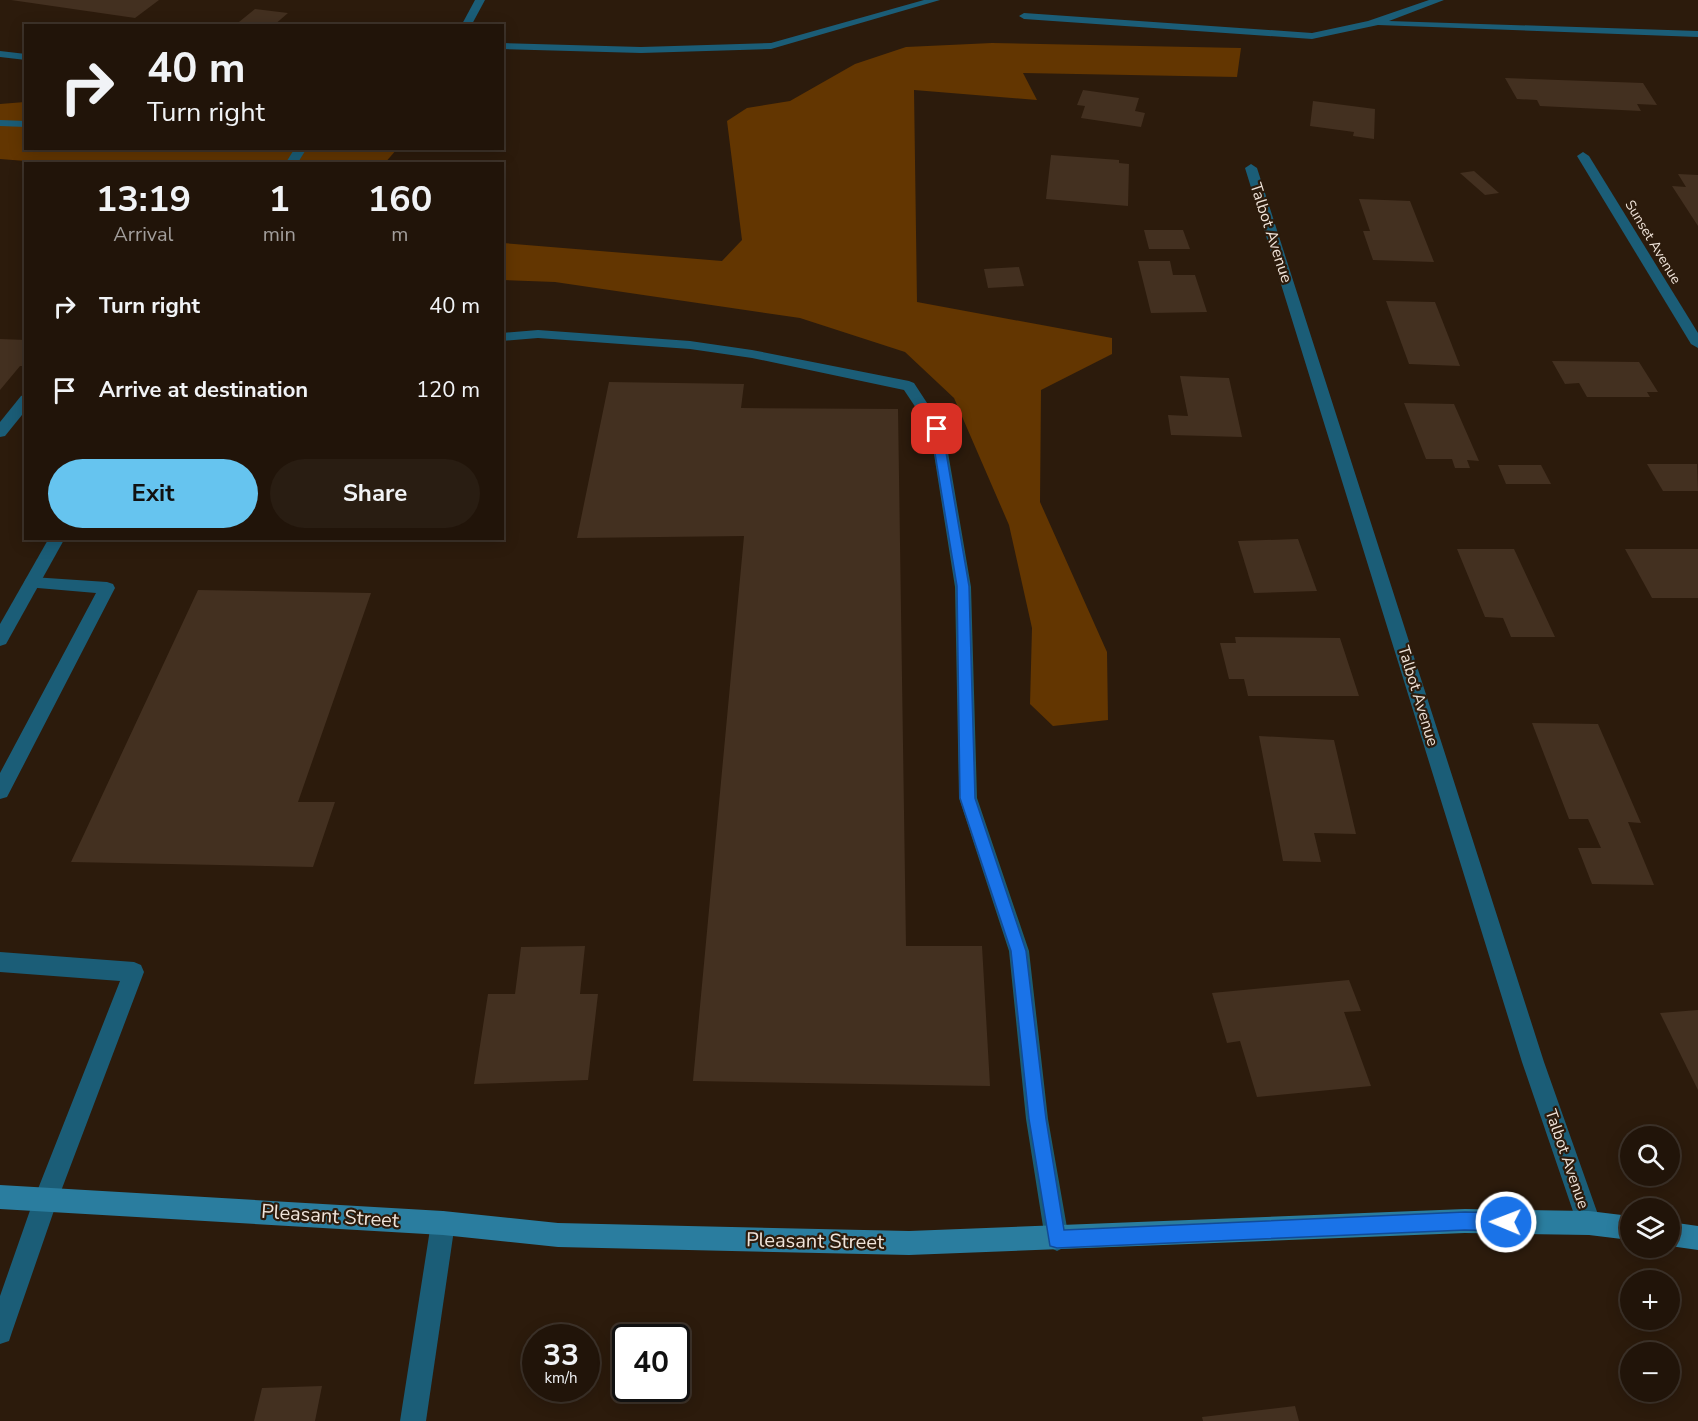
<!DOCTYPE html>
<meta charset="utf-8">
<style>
body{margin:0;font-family:"Nunito Sans",sans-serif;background:#291d12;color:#f1f3f6;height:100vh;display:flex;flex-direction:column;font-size:22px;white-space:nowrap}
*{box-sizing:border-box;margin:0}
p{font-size:20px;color:#a29e9c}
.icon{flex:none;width:33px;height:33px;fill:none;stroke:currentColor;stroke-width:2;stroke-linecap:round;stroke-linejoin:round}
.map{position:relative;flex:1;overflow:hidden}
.panel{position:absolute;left:24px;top:162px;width:480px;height:378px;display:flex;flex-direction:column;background:#211409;border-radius:0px;box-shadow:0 3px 15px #0003,0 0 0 2px #3e332a}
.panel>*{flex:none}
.hud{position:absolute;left:24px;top:24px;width:480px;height:126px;border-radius:0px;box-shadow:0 3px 15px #0003,0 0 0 2px #3e332a;background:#211409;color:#f1f3f6;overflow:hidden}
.fabs{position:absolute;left:1620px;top:1126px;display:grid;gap:12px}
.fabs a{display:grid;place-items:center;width:60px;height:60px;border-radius:50%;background:#211409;box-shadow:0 3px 15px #0003,0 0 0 2px #3e332a;font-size:30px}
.speed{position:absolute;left:522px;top:1324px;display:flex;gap:12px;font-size:30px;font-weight:700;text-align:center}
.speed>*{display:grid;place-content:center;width:78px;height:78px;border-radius:50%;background:#211409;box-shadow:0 3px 15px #0003,0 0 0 2px #3e332a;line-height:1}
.speed small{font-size:15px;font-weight:400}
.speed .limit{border:3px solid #111;border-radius:9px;background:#fff;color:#111}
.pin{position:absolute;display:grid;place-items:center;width:51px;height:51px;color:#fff;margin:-26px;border-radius:12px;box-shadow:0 3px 9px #0006}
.me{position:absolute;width:66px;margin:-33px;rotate:271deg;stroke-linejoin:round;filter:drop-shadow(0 0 4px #0008)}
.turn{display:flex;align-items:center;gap:21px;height:126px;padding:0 24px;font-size:27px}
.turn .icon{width:78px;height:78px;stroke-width:2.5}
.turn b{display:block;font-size:42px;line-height:51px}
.eta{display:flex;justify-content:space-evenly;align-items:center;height:102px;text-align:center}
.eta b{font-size:36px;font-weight:700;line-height:42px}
.cta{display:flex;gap:12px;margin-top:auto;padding:12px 24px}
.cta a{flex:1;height:69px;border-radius:36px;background:#66c4ef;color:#111;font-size:24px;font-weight:700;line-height:69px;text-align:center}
.cta a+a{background:#291d12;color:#f1f3f6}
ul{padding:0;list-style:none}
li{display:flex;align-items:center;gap:18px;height:84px;padding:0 24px}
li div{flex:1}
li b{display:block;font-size:22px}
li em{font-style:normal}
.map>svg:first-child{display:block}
.green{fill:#633601}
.building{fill:#433020}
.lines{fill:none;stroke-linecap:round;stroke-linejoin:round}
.lane{fill:#1b5d77;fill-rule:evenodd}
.street{fill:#1b5d77;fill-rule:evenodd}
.secondary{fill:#2a7d9f;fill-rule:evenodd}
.route{fill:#1a73e8;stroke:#114b97;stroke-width:1.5}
.labels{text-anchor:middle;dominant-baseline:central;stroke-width:4.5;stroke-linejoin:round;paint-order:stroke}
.far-street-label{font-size:14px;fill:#f0e4da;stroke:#2c1b0c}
.street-label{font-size:16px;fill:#f0e4da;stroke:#2c1b0c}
.near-street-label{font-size:20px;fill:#f0e4da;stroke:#2c1b0c}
</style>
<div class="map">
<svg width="1698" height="1421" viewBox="0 0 1698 1421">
<rect width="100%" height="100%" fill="#2c1b0c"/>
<!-- green -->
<g class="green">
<polygon points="992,43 1241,48 1237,77 1023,73 1037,100 914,90 917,302 1112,338 1112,354 1041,390 1040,502 1107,652 1108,720 1053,726 1030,704 1032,628 1009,525 954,398 905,352 800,318 555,282 503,280 503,243 722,261 742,240 727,121 747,108 790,101 855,64 906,47"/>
<polygon points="25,102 26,148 397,149 384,164 64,164 0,159 0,104"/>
</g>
<!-- building -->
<g class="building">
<polygon points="11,0 159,0 135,18"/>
<polygon points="255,9 288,13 273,26 234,26"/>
<polygon points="1505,78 1643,83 1657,105 1637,104 1641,111 1540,106 1537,100 1517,99"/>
<polygon points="1083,90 1139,98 1135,111 1145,113 1141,127 1081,118 1085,106 1077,105"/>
<polygon points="1313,101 1375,109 1374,139 1353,136 1354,132 1310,126"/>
<polygon points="1051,155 1119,160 1119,163 1129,164 1128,206 1046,199"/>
<polygon points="1474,171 1499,193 1485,195 1460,173"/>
<polygon points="1678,174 1698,175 1698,226 1672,186 1686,187"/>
<polygon points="1359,199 1410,201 1434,262 1373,260 1363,231 1370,231"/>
<polygon points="1144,230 1183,230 1190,249 1149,249"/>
<polygon points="1138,261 1170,261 1173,275 1195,275 1207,312 1151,313"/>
<polygon points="1019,267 1024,286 988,288 984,269"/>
<polygon points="1386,301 1435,302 1460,366 1409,364"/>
<polygon points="0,339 26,340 26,366 20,366 0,390"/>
<polygon points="1552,361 1639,362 1658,392 1647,392 1650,397 1587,397 1579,383 1565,384"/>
<polygon points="1180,376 1229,378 1242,437 1171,435 1168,415 1188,416"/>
<polygon points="609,382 744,384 741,408 898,409 906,946 982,946 990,1086 693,1081 744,536 577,538"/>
<polygon points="1404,403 1454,404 1479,461 1467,460 1470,468 1455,468 1452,459 1426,459"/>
<polygon points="1647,464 1697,464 1698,491 1663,491"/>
<polygon points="1498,465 1541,465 1551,484 1506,484"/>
<polygon points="1298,539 1317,591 1254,593 1238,541"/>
<polygon points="1457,549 1514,549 1555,637 1511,637 1503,618 1485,617"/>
<polygon points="1625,549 1698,549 1698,598 1652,598"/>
<polygon points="198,590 371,593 298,802 335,802 313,867 71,862"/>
<polygon points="1235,637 1340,638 1359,696 1248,696 1244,679 1229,679 1220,643 1236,643"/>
<polygon points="1532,723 1598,724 1641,823 1628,822 1654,885 1592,884 1578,848 1601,848 1588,819 1569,819"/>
<polygon points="1259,736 1334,740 1356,834 1314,833 1321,862 1283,861"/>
<polygon points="585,946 580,994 598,994 588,1080 474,1084 488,994 515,994 521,947"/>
<polygon points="1349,980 1361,1011 1344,1012 1371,1086 1257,1097 1240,1041 1227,1043 1212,993"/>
<polygon points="1698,1010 1698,1090 1660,1013"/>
<polygon points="322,1386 315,1421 254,1421 262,1388"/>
<polygon points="1295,1406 1299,1421 1203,1421 1202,1417"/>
</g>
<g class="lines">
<!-- lane -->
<g class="lane">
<polygon points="475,0 485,0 471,26 461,26"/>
<polygon points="924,0 940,0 771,49 641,53 502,49 502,43 641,47 771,43"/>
<polygon points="1429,0 1444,0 1389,21 1698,31 1698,37 1378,25 1312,39 1024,19 1019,16 1024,13 1312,33 1368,21"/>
<polygon points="0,51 26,54 26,60 0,57"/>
<polygon points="0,120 26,121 26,127 0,126"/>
<polygon points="538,330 690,341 752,350 909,381 914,383 944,429 971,587 977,798 1029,951 1048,1119 1069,1239 1065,1247 1057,1251 1049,1247 1045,1239 1026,1119 1009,951 959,798 955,587 930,429 904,390 752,358 690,349 538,338 502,341 502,333"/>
<polygon points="26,394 26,410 5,436 0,437 0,422 21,396"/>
<polygon points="32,577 107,582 113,584 115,588 7,797 0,799 0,773 96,593 26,587 24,583 26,579"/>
<polygon points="0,952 134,962 141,965 144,972 58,1199 12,1332 9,1341 0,1344 0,1296 34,1199 120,981 0,972"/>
<polygon points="443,1211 451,1215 455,1223 426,1421 400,1421 431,1223 435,1215"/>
</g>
<!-- street -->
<g class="street">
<polygon points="295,148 307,148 297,164 285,164"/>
<polygon points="1583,152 1589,156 1698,333 1698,348 1691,344 1577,156"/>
<polygon points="1251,164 1257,168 1544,1062 1601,1223 1597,1231 1589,1235 1581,1231 1577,1223 1522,1062 1245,168"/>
<polygon points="49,538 65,538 6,644 0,646 0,624"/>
</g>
<!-- secondary -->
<g class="secondary">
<polygon points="0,1185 443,1211 558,1223 909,1231 1465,1209 1589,1211 1630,1216 1630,1240 1589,1235 1465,1233 909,1255 558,1247 443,1235 0,1209"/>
<polygon points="1670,1222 1698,1226 1698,1250 1670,1246"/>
</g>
</g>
<!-- route -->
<polygon class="route" points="937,426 942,429 969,586 975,798 1026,951 1046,1119 1064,1230 1465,1212 1506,1213 1513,1215 1515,1222 1513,1228 1506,1231 1465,1230 1057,1248 1050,1246 1029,1119 1011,951 960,798 957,586 931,429"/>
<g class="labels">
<!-- far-street labels -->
<g class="far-street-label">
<text transform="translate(1653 242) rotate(59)">Sunset Avenue</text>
</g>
<!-- street labels -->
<g class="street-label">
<text transform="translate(1271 233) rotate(72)">Talbot Avenue</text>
<text transform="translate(1418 696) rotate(73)">Talbot Avenue</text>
<text transform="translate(1567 1159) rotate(71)">Talbot Avenue</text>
</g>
<!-- near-street labels -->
<g class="near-street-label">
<text transform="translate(330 1216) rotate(4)">Pleasant Street</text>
<text transform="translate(815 1241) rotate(1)">Pleasant Street</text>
</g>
</g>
</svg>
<div class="fabs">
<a><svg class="icon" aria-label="search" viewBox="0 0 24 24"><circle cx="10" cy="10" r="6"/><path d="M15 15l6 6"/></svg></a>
<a><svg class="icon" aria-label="layers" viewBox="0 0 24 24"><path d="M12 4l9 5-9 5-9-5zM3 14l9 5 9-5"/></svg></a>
<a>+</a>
<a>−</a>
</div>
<div class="speed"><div>33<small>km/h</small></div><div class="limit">40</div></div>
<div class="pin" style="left:937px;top:429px;background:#d93025"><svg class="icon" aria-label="arrive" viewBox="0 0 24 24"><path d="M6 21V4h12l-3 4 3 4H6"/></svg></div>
<svg class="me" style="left:1506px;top:1222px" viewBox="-20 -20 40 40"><circle r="17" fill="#1a73e8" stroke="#fff" stroke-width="3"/><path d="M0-11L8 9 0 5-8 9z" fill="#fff"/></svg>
<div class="hud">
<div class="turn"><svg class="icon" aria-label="right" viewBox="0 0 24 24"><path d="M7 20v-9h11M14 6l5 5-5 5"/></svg><div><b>40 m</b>Turn right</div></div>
</div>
<section class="panel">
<div class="eta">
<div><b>13:19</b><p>Arrival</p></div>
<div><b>1</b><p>min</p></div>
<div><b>160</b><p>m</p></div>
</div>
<ul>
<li><svg class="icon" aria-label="right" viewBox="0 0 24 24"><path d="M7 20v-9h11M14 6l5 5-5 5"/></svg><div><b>Turn right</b></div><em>40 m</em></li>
<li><svg class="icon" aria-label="arrive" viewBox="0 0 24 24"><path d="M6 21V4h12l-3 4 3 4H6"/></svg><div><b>Arrive at destination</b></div><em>120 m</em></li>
</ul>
<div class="cta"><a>Exit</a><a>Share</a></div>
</section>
</div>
